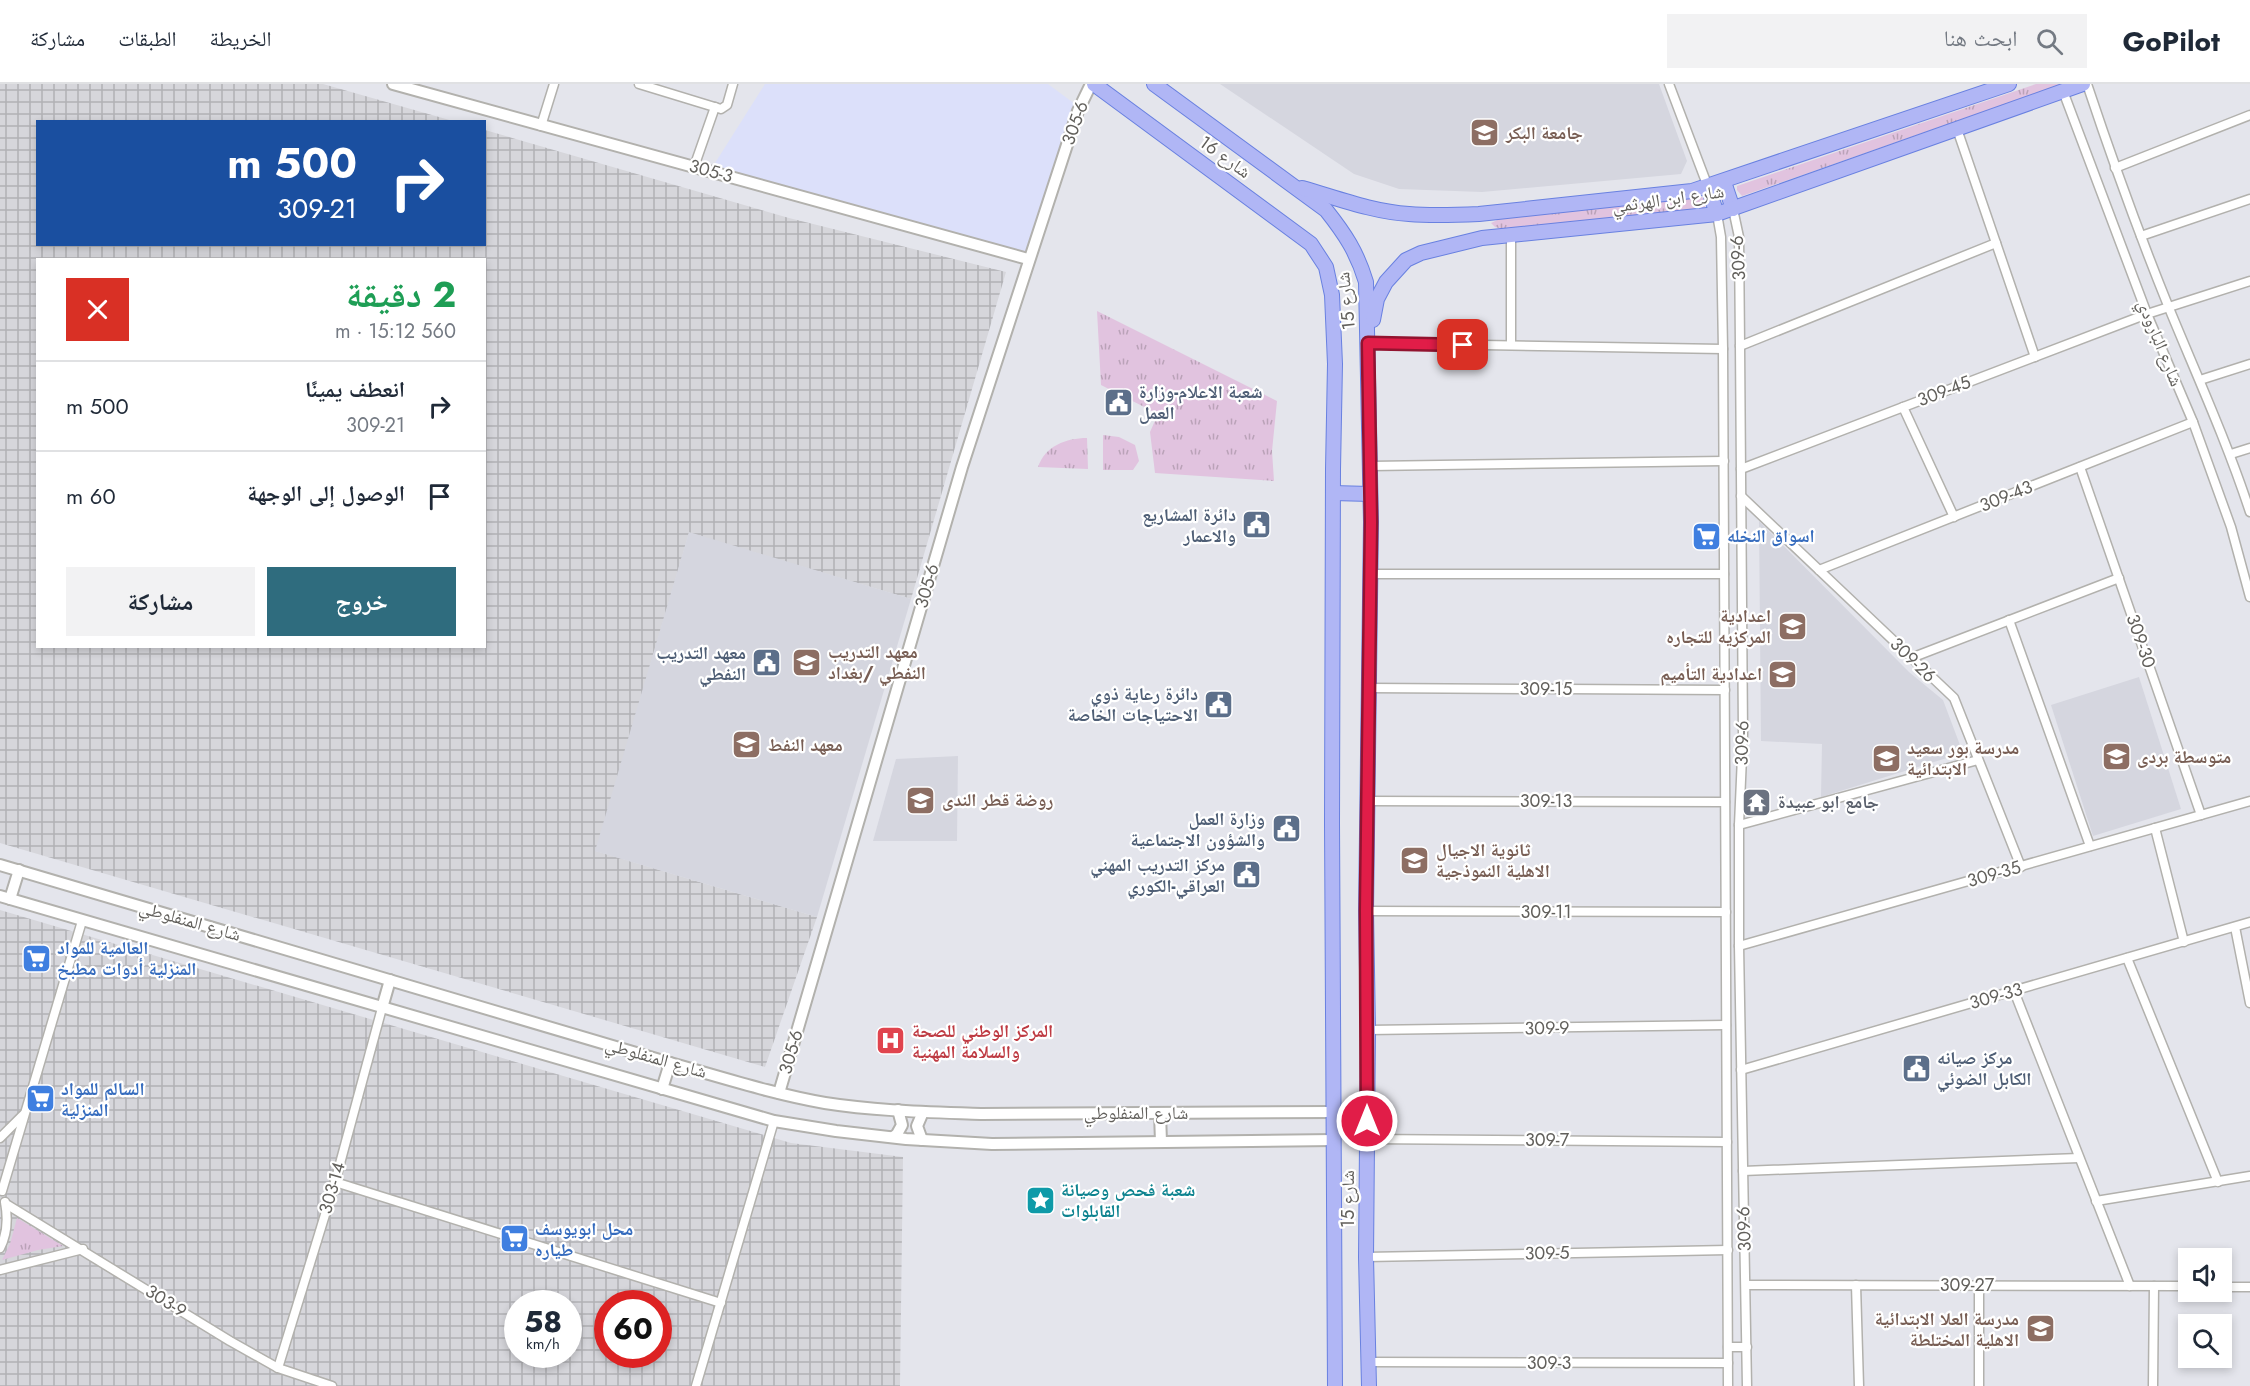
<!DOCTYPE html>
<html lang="ar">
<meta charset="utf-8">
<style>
body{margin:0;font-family:Jost,"Noto Naskh Arabic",sans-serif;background:#f2f2f3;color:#1f2937;direction:rtl;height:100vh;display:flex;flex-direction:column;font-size:22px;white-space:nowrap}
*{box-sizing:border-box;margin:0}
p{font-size:20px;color:#747a83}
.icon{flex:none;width:33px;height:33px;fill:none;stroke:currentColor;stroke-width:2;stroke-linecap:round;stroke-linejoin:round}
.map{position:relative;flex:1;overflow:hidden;direction:ltr}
.panel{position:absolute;left:36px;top:174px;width:450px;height:390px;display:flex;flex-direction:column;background:#fff;border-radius:0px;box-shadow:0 3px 9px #0003;direction:rtl}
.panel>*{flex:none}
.banner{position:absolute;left:36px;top:36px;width:450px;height:126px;border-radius:0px;box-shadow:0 3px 9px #0003;direction:rtl;background:#1a4fa0;color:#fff;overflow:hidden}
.buttons{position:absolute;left:2178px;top:1164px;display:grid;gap:12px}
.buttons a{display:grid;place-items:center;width:54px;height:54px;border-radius:0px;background:#fff;box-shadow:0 3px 9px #0003;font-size:30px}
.speed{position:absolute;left:504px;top:1206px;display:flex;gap:12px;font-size:30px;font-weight:700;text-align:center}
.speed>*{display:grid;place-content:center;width:78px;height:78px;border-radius:50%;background:#fff;box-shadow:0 3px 9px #0003;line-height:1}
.speed small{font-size:15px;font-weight:400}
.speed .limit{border:9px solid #d22;background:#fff;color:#111}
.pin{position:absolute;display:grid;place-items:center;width:51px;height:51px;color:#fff;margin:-26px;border-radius:12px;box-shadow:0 3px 9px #0006}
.me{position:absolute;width:66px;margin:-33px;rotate:0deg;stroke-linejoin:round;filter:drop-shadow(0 0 4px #0008)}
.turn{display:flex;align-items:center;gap:21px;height:126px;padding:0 30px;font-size:27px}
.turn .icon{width:78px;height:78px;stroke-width:2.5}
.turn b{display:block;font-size:42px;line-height:51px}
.round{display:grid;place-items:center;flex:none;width:63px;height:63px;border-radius:0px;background:#f2f2f3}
.overview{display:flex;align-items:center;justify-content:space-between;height:102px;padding:0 30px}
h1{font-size:36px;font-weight:700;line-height:45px;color:#1e9e55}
.primary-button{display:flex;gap:12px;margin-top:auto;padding:12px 30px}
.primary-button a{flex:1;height:69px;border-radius:0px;background:#2f6c7e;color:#fff;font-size:24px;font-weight:700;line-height:69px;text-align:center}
.primary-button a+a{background:#f2f2f3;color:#1f2937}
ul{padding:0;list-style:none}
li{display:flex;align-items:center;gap:18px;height:90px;padding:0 30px;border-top:2px solid #e0e1e3}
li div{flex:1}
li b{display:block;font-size:22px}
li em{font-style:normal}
header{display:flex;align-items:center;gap:36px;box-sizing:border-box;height:84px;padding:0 30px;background:#fff;border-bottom:2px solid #e0e1e3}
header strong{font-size:28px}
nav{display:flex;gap:33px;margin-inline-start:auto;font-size:21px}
.search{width:420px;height:54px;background:#f2f2f3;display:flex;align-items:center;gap:15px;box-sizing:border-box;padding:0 21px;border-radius:0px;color:#747a83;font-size:22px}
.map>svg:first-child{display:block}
.commercial{fill:#dce0fa}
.industrial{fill:url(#industrial-grid);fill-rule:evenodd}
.education{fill:#d5d6df}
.grass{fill:url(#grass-tufts)}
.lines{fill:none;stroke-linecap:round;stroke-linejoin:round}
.minor-casing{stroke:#b2b1ad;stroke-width:11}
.tertiary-casing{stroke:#b2b1ad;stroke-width:14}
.primary-casing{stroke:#6981e0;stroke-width:16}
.minor{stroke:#fff;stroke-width:8}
.tertiary{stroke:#fff;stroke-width:10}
.primary{stroke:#b0b6f5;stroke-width:14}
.route-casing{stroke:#92132f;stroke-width:15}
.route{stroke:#e11d48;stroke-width:10}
.labels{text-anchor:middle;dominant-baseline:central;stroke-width:4.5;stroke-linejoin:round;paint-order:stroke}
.street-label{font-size:18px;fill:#62605c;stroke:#fff}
.education-label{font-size:18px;font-weight:bold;fill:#785e54;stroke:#fff;text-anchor:start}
.service-label{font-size:18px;font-weight:bold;fill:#4e5e75;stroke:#fff;text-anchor:end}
.shop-label{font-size:18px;font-weight:bold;fill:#366cbe;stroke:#fff;text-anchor:start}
.worship-label{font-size:18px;font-weight:bold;fill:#5b616d;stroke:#fff;text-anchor:start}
.health-label{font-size:18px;font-weight:bold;fill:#be3a42;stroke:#fff;text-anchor:start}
.culture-label{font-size:18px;font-weight:bold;fill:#0d838f;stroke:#fff;text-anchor:start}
</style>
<header>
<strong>GoPilot</strong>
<div class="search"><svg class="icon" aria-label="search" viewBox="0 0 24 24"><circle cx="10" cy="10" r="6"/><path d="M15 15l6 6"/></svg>ابحث هنا</div>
<nav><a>الخريطة</a><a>الطبقات</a><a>مشاركة</a></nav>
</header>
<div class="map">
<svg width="2250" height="1302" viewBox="0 0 2250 1302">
<defs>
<pattern id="industrial-grid" width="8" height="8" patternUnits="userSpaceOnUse" patternTransform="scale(1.5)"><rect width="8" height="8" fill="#d6d6db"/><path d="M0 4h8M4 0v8" fill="none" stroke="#b1b1b5"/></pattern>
<pattern id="grass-tufts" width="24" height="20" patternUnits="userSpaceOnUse" patternTransform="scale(1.5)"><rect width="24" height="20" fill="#e1c3df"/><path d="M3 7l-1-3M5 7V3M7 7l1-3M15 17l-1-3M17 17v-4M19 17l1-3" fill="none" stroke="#baa2b8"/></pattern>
</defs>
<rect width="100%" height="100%" fill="#e4e5ec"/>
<!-- commercial -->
<polygon class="commercial" points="765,0 1048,0 1079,23 1028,175 710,87"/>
<!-- industrial -->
<g class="industrial">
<path d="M0,0H323L453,37L38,38V160H484L485,46L789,134L1006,188L911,515L689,449L596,767L817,833L765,983L0,759ZM38,176H484V562H38Z"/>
<path d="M0,826L791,1059L903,1073L900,1302H0ZM518,1220H568V1270H518ZM608,1220H658V1270H608Z"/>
</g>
<!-- education -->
<g class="education">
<polygon points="1220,0 1659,0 1687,77 1681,90 1482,108 1399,105 1354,90"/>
<polygon points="1759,437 1909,588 1943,616 1963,669 1821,713 1822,660 1761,657"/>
<polygon points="689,448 911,515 817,833 595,767"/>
<polygon points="2139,593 2181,725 2093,752 2051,621"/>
<polygon points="958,672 957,757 873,757 896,675"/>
</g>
<!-- grass -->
<g class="grass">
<polygon points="2036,0 2063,0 1742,112 1737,106 1737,102"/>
<polygon points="1702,113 1705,116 1705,123 1702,125 1502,145 1495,143 1491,139 1506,132"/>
<polygon points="1097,227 1277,317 1272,367 1274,397 1155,389 1150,348 1158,330 1101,301"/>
<polygon points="1103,351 1119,353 1135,361 1139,377 1133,386 1103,386"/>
<path d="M1087,354L1088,385L1038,383C1045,362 1066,354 1087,354Z"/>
<polygon points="17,1134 63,1162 38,1166 2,1176 10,1160"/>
</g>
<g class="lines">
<defs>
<g id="minor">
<polyline points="639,0 721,25 727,21 733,0"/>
<polyline points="1669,0 1708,103"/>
<path d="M2087,0C2112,75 2139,150 2169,224C2197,292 2227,358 2250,428"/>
<polyline points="2063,7 2147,230 2193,338 2231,443 2250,513"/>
<polyline points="541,42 554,0"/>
<polyline points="1957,45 2035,273"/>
<polyline points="694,83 715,23"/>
<polyline points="2115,84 2250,31"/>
<polyline points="1733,125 1739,153 1740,262 1743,650 1739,741 1739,862 1747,1302"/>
<polyline points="1717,130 1721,153 1723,265 1728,1302"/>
<polyline points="2141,152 2250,115"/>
<polyline points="1368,259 1723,265"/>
<polyline points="1511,261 1511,151"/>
<polyline points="1740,262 1996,159"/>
<polyline points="2200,296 2250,280"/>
<polyline points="1903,323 1954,433"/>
<polyline points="2231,370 2250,364"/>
<polyline points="1371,382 1724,377"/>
<polyline points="2080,383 2201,731"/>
<polyline points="1741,385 2147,230 2250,197"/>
<polyline points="1741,412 1954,614 2021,783"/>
<polyline points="1819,486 2193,338"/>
<polyline points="1370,490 1724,490"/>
<polyline points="2009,536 2090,762"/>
<polyline points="1911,574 2119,494"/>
<polyline points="1368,604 1725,606"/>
<polyline points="1367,717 1725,718"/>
<polyline points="1739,741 1978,676"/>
<polyline points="2155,744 2184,858"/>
<polyline points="1366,827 1726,828"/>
<polyline points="2235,843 2250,919"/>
<polyline points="1739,862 2250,717"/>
<polyline points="2127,874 2218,1098"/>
<polyline points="2014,907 2130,1202"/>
<polyline points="1368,946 1726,941"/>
<polyline points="1741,986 2250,838"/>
<polyline points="0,1054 23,1031"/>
<polyline points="1367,1055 1727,1058"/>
<polyline points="1743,1087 2079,1074"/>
<polyline points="335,1098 721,1219"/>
<polyline points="2,1107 82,837"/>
<polyline points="2096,1117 2250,1092"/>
<polyline points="6,1120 230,1257 278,1284 332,1302"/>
<path d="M0,1164C8,1149 8,1134 5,1118"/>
<polyline points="1366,1173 1728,1166"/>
<polyline points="0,1186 83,1165"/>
<polyline points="1746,1201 2188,1202"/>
<polyline points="1856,1201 1859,1302"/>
<polyline points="1979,1202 1979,1302"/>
<polyline points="2222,1203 2250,1203"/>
<polyline points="1728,1263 1747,1263"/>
<polyline points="1369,1278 1728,1279"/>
<polyline points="278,1284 335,1098 382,924"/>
<polyline points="696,1302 774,1037"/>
<polyline points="2153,1302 2154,1202"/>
</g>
<g id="tertiary">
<polyline points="393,0 1028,175"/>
<path d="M0,781L670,979C721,993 773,1010 825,1019C876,1027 929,1028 981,1030L1333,1028"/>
<polyline points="0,812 774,1037 836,1047 906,1055 992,1060 1334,1056"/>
<polyline points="10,815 19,786"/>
<polyline points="382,924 390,896"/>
<polyline points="662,1005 670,979"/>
<polyline points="779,1009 962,383 1078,27 1091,0"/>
<polyline points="1160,1029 1161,1058"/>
<polyline points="893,1053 897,1050 902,1041 898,1026"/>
<polyline points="922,1056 917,1042 923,1028"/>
</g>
<g id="primary">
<polyline points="1094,0 1311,160 1326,183 1332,211 1335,280 1333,385 1332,739 1335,1302"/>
<path d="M1154,0L1326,126C1345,150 1357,168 1366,198L1371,438L1366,827L1368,946L1366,1173L1369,1302"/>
<polyline points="1724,98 1733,125"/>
<polyline points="1708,103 1717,130"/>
<path d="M1302,104C1337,114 1373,128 1409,130C1432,132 1456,131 1479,130L1692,107L2009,0"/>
<polyline points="1373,236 1377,215 1386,198 1406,176 1421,169 1482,154 1717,130 2083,0"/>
<polyline points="1333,409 1370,410"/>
</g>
</defs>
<!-- minor casing -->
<use href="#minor" class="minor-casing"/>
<!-- tertiary casing -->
<use href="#tertiary" class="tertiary-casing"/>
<!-- primary casing -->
<use href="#primary" class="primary-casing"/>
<!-- minor -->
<use href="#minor" class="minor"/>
<!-- tertiary -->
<use href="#tertiary" class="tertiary"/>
<!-- primary -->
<use href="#primary" class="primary"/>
</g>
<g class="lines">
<defs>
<polyline id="route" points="1367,1037 1366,827 1371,438 1368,259 1463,261"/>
</defs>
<!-- route casing -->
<use href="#route" class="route-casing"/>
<!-- route -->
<use href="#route" class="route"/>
</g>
<!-- icons -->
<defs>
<symbol id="university-square" viewBox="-11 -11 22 22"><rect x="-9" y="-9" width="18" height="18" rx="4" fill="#8d6e63" stroke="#fff"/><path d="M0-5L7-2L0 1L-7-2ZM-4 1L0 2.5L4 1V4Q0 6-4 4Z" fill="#fff"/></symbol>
<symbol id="civic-square" viewBox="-11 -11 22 22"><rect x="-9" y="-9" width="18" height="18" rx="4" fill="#5c6f8a" stroke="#fff"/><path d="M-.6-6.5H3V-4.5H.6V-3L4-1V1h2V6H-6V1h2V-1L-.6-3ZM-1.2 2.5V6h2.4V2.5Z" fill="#fff"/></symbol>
<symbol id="supermarket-square" viewBox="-11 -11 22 22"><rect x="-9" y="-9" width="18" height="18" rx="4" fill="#3f7fe0" stroke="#fff"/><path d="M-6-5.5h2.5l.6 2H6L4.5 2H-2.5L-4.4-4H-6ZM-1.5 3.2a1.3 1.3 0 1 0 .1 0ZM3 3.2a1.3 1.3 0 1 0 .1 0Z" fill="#fff"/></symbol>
<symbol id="school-square" viewBox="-11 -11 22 22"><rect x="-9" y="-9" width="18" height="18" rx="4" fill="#8d6e63" stroke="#fff"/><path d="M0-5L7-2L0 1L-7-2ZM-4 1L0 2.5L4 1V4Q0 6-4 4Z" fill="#fff"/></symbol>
<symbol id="temple-square" viewBox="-11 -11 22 22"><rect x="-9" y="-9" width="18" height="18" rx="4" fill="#6b7280" stroke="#fff"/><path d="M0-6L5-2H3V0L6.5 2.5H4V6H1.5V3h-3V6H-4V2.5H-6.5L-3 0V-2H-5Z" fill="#fff"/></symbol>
<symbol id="hospital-square" viewBox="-11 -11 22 22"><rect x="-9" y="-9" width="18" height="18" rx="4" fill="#e0444e" stroke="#fff"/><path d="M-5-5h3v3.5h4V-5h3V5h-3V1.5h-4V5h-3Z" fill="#fff"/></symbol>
<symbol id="sight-square" viewBox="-11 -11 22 22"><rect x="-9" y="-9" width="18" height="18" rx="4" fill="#0f9aa8" stroke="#fff"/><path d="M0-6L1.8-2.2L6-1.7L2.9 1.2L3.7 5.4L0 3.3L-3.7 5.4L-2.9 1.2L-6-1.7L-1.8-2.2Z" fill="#fff"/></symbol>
</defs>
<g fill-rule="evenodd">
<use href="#university-square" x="1468" y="32" width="33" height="33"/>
<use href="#civic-square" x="1102" y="302" width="33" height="33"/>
<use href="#civic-square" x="1240" y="424" width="33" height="33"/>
<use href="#supermarket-square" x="1690" y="436" width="33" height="33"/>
<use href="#school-square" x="1776" y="526" width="33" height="33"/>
<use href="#university-square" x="790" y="562" width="33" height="33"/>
<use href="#civic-square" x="750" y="562" width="33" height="33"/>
<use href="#school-square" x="1766" y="574" width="33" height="33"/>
<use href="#civic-square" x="1202" y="604" width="33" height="33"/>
<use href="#university-square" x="730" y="644" width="33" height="33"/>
<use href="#school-square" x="2100" y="656" width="33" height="33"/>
<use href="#school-square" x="1870" y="658" width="33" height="33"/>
<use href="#school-square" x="904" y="700" width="33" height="33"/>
<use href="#temple-square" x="1740" y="702" width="33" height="33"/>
<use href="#civic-square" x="1270" y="728" width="33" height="33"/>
<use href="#school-square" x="1398" y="760" width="33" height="33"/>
<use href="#civic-square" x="1230" y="774" width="33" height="33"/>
<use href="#supermarket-square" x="20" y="858" width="33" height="33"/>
<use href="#hospital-square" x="874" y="940" width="33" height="33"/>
<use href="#civic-square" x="1900" y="968" width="33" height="33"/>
<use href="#supermarket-square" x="24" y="998" width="33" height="33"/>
<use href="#sight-square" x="1024" y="1100" width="33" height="33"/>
<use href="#supermarket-square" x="498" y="1138" width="33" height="33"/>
<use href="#school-square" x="2024" y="1228" width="33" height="33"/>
</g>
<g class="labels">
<!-- street labels -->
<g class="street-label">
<text transform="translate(1075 39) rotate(-70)">305-6</text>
<text transform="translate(1225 73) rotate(36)">شارع 16</text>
<text transform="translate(711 87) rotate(15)">305-3</text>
<text transform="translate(1668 115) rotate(-8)">شارع ابن الهرثمي</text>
<text transform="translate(1738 174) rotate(-93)">309-6</text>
<text transform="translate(1346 217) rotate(-96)">شارع 15</text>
<text transform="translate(2160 259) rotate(68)">شارع البارودي</text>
<text transform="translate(1944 307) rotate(-21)">309-45</text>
<text transform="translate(2006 412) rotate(-22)">309-43</text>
<text transform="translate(927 502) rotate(-74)">305-6</text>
<text transform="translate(2141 557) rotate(71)">309-30</text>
<text transform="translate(1913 576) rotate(44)">309-26</text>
<text x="1546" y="605">309-15</text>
<text transform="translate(1742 659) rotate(-89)">309-6</text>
<text x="1546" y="717">309-13</text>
<text transform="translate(1994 790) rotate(-16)">309-35</text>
<text x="1546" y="828">309-11</text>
<text transform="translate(190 837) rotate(16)">شارع المنفلوطي</text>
<text transform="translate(1996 912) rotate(-16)">309-33</text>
<text transform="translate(1547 944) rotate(-1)">309-9</text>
<text transform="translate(791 968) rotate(-74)">305-6</text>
<text transform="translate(656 974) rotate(16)">شارع المنفلوطي</text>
<text x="1136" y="1029">شارع المنفلوطي</text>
<text x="1547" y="1056">309-7</text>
<text transform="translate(332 1104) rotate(-74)">303-14</text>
<text transform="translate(1348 1115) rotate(-90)">شارع 15</text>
<text transform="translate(1744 1145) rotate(-92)">309-6</text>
<text transform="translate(1547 1169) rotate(-1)">309-5</text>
<text x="1967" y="1201">309-27</text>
<text transform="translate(166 1217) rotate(32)">303-9</text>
<text x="1549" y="1279">309-3</text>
</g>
<!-- education labels -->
<g class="education-label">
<text x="1506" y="49">جامعة البكر</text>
<text x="1771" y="532" text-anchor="end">اعدادية<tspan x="1771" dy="21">المركزيه للتجاره</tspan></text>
<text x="828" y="568">معهد التدريب<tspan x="828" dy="21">النفطي /بغداد</tspan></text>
<text x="1762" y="590" text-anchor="end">اعدادية التأميم</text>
<text x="768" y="661">معهد النفط</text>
<text x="1907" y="664">مدرسة بور سعيد<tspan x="1907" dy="21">الابتدائية</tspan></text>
<text x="2137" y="673">متوسطة بردى</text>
<text x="942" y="716">روضة قطر الندى</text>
<text x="1436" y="766">ثانوية الاجيال<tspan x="1436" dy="21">الاهلية النموذجية</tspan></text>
<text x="2019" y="1235" text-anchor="end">مدرسة العلا الابتدائية<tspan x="2019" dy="21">الاهلية المختلطة</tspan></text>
</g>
<!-- service labels -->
<g class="service-label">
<text x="1139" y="308" text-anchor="start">شعبة الاعلام-وزارة<tspan x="1139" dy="21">العمل</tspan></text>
<text x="1236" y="431">دائرة المشاريع<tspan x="1236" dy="21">والاعمار</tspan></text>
<text x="746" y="569">معهد التدريب<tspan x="746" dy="21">النفطي</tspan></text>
<text x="1198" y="610">دائرة رعاية ذوي<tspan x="1198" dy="21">الاحتياجات الخاصة</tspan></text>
<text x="1265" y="735">وزارة العمل<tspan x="1265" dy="21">والشؤون الاجتماعية</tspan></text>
<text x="1225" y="781">مركز التدريب المهني<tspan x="1225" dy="21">العراقي-الكوري</tspan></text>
<text x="1937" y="974" text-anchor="start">مركز صيانه<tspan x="1937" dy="21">الكابل الضوئي</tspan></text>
</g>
<!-- shop labels -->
<g class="shop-label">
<text x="1727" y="452">اسواق النخله</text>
<text x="57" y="864">العالمية للمواد<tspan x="57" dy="21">المنزلية أدوات مطبخ</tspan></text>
<text x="61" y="1005">السالم للمواد<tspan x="61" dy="21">المنزلية</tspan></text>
<text x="535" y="1145">محل ابويوسف<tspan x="535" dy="21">طياره</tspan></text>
</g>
<!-- worship labels -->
<g class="worship-label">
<text x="1778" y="718">جامع ابو عبيدة</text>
</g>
<!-- health labels -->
<g class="health-label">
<text x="912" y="947">المركز الوطني للصحة<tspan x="912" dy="21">والسلامة المهنية</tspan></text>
</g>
<!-- culture labels -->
<g class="culture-label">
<text x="1061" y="1106">شعبة فحص وصيانة<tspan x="1061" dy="21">القابلوات</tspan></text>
</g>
</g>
</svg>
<div class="buttons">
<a><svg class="icon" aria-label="sound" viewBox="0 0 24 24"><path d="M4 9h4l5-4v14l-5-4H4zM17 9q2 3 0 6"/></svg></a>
<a><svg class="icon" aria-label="search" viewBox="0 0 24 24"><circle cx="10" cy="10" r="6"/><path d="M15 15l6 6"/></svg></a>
</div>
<div class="speed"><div>58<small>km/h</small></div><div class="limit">60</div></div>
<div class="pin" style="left:1463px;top:261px;background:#d93025"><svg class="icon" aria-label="arrive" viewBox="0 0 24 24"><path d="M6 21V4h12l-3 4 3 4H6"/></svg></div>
<svg class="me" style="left:1367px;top:1037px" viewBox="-20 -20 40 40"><circle r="17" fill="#e11d48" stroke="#fff" stroke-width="3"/><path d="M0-11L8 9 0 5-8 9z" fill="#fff"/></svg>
<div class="banner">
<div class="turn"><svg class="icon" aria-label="right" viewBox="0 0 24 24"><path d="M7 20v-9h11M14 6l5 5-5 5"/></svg><div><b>500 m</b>309-21</div></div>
</div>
<section class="panel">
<div class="overview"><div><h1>2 دقيقة</h1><p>560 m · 15:12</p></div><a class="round" style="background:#d93025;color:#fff"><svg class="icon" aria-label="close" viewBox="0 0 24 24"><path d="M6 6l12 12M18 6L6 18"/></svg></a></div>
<ul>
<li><svg class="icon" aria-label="right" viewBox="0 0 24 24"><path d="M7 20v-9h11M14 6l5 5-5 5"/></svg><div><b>انعطف يمينًا</b><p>309-21</p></div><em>500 m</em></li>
<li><svg class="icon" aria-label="arrive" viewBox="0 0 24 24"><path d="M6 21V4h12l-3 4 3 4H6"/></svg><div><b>الوصول إلى الوجهة</b></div><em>60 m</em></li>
</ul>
<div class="primary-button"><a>خروج</a><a>مشاركة</a></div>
</section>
</div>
